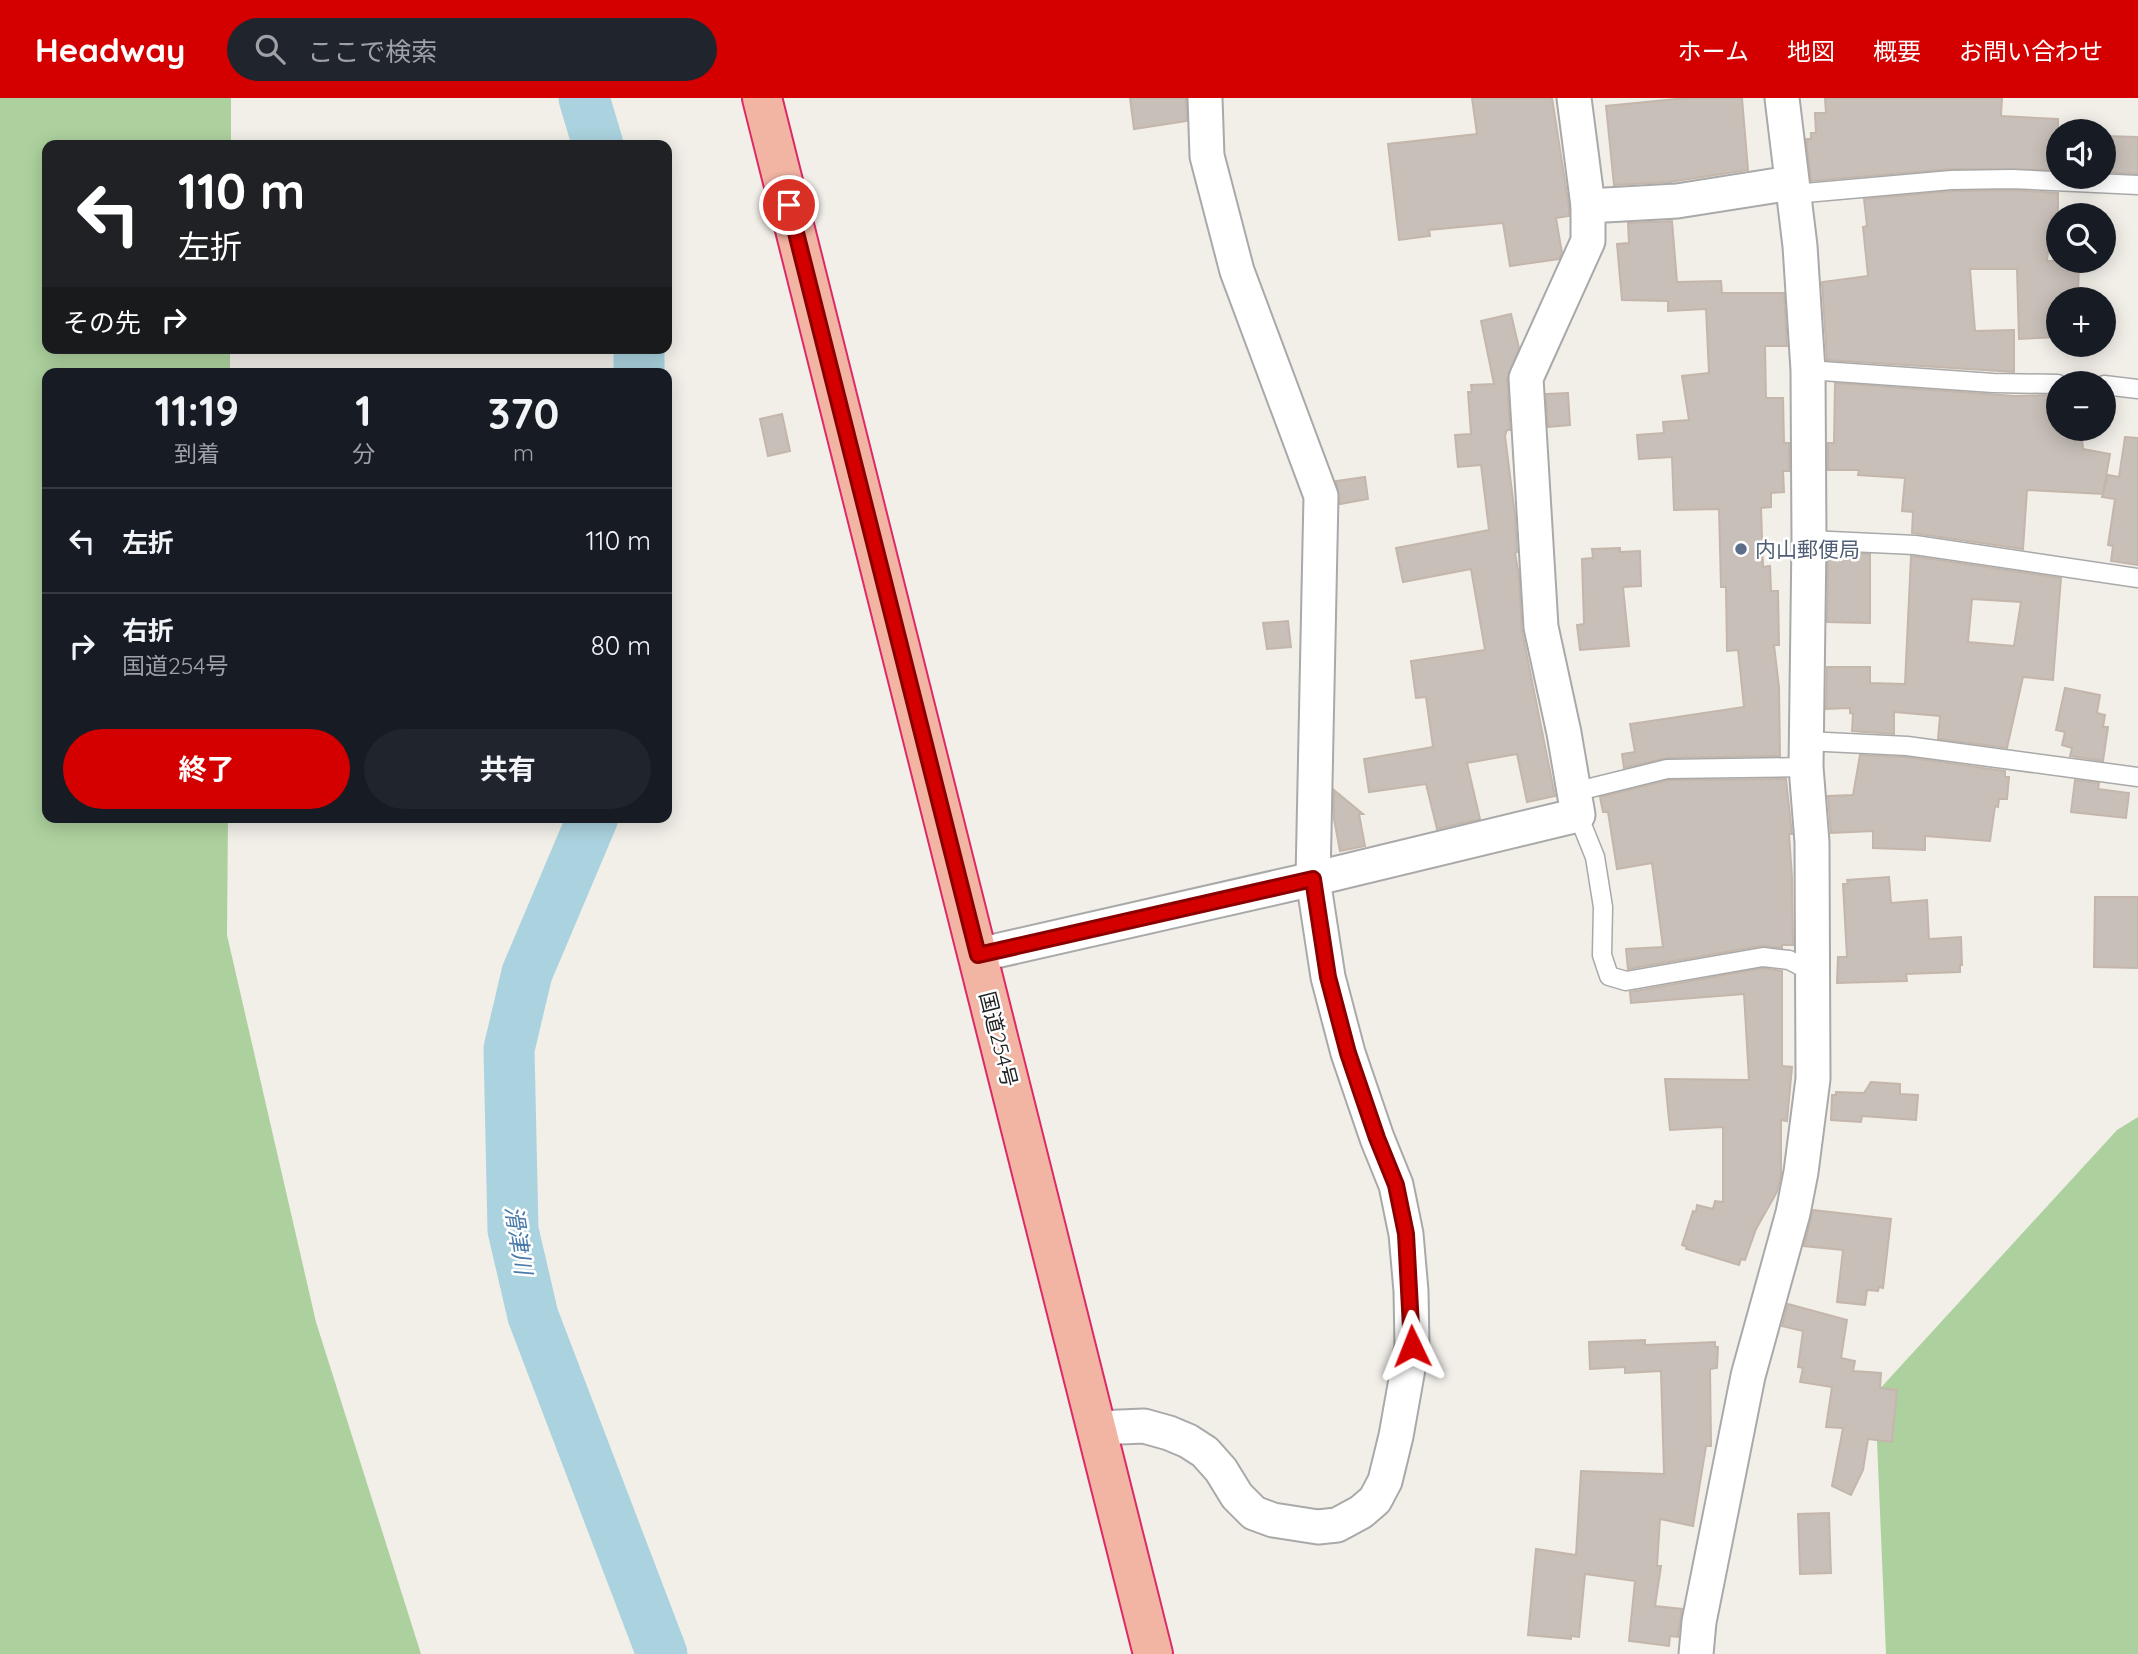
<!DOCTYPE html>
<html lang="ja">
<meta charset="utf-8">
<style>
body{margin:0;font-family:Quicksand,"Noto Sans JP",sans-serif;background:#20242c;color:#f1f3f6;height:100vh;display:flex;flex-direction:column;font-size:26px;white-space:nowrap}
*{box-sizing:border-box;margin:0}
p{font-size:23px;color:#9ea1a6}
.icon{flex:none;width:38px;height:38px;fill:none;stroke:currentColor;stroke-width:2;stroke-linecap:round;stroke-linejoin:round}
.map{position:relative;flex:1;overflow:hidden}
.drawer{position:absolute;left:42px;top:270px;width:630px;height:455px;display:flex;flex-direction:column;background:#171b24;border-radius:14px;box-shadow:0 4px 18px #0003}
.drawer>*{flex:none}
.guide{position:absolute;left:42px;top:42px;width:630px;height:214px;border-radius:14px;box-shadow:0 4px 18px #0003;background:#202124;color:#fff;overflow:hidden}
.fabs{position:absolute;left:2046px;top:21px;display:grid;gap:14px}
.fabs a{display:grid;place-items:center;width:70px;height:70px;border-radius:50%;background:#171b24;box-shadow:0 4px 18px #0003;font-size:35px}
.pin{position:absolute;display:grid;place-items:center;width:60px;height:60px;color:#fff;margin:-30px;border:4px solid #fff;border-radius:50%;box-shadow:0 2px 7px #0007}
.me{position:absolute;width:77px;margin:-38px;rotate:358deg;stroke-linejoin:round;filter:drop-shadow(0 0 5px #0008)}
.turn{display:flex;align-items:center;gap:24px;height:147px;padding:0 21px;font-size:32px}
.turn .icon{width:91px;height:91px;stroke-width:2.5}
.turn b{display:block;font-size:49px;line-height:60px}
.then{display:flex;align-items:center;height:66px;padding:0 21px;background:#0003;gap:14px;font-size:26px}
.eta{display:flex;justify-content:space-evenly;align-items:center;height:119px;text-align:center}
.eta b{font-size:42px;font-weight:700;line-height:49px}
.primary-button{display:flex;gap:14px;margin-top:auto;padding:14px 21px}
.primary-button a{flex:1;height:80px;border-radius:42px;background:#d40000;color:#fff;font-size:28px;font-weight:700;line-height:80px;text-align:center}
.primary-button a+a{background:#20242c;color:#f1f3f6}
ul{padding:0;list-style:none}
li{display:flex;align-items:center;gap:21px;height:105px;padding:0 21px;border-top:2px solid #363941}
li div{flex:1}
li b{display:block;font-size:26px}
li em{font-style:normal}
header{display:flex;align-items:center;gap:42px;box-sizing:border-box;height:98px;padding:0 35px;background:#d40000;color:#fff}
header strong{font-size:33px}
nav{display:flex;gap:38px;margin-inline-start:auto;font-size:24px}
.search{width:490px;height:63px;background:#20242c;display:flex;align-items:center;gap:18px;box-sizing:border-box;padding:0 24px;border-radius:38px;color:#9ea1a6;font-size:26px}
.map>svg:first-child{display:block}
.forest{fill:#add19e}
.lines{fill:none;stroke-linecap:round;stroke-linejoin:round}
.river{stroke:#aad3df;stroke-width:51}
.building{fill:#c7bfb8;stroke:#c4b6ab;stroke-width:2;fill-rule:evenodd}
.service-casing{stroke:#a9a9a9;stroke-width:21}
.minor-casing{stroke:#a9a9a9;stroke-width:37}
.trunk-casing{stroke:#dc2a67;stroke-width:42}
.service{stroke:#fff;stroke-width:18}
.minor{stroke:#fff;stroke-width:33}
.trunk{stroke:#f2b4a3;stroke-width:38}
.route-casing{stroke:#8a0000;stroke-width:18}
.route{stroke:#d40000;stroke-width:12}
.service-dot{fill:#5c6f8a;stroke:#fff;stroke-width:2.5}
.labels{text-anchor:middle;dominant-baseline:central;stroke-width:5;stroke-linejoin:round;paint-order:stroke}
.service-label{font-size:21px;fill:#4e5e75;stroke:#fff;text-anchor:start}
.street-label{font-size:21px;fill:#222;stroke:#fff}
.water-label{font-size:23px;font-style:italic;fill:#4a7aab;stroke:#fff}
</style>
<header>
<strong>Headway</strong>
<div class="search"><svg class="icon" aria-label="search" viewBox="0 0 24 24"><circle cx="10" cy="10" r="6"/><path d="M15 15l6 6"/></svg>ここで検索</div>
<nav><a>ホーム</a><a>地図</a><a>概要</a><a>お問い合わせ</a></nav>
</header>
<div class="map">
<svg width="2138" height="1556" viewBox="0 0 2138 1556">
<rect width="100%" height="100%" fill="#f2efe9"/>
<!-- forest -->
<g class="forest">
<polygon points="0,0 231,0 231,47 47,47 47,250 230,250 230,275 47,275 47,719 228,719 227,837 316,1224 421,1556 0,1556"/>
<polygon points="2138,1019 2138,1556 1886,1556 1875,1296 2117,1032"/>
</g>
<g class="lines">
<!-- river -->
<g class="river">
<polyline points="584,0 598,47"/>
<polyline points="639,250 639,275"/>
<polyline points="593,719 527,875 509,951 513,1132 533,1218 662,1556"/>
</g>
</g>
<!-- building -->
<g class="building">
<polygon points="1130,0 1186,0 1187,23 1134,31"/>
<polygon points="1472,0 1552,0 1569,109 1569,118 1556,120 1562,155 1559,161 1510,168 1503,125 1429,132 1430,138 1399,142 1388,46 1477,36"/>
<polygon points="1686,0 1742,0 1748,72 1670,84 1614,87 1606,8"/>
<polygon points="1825,0 2002,0 2001,18 2058,21 2058,72 1951,71 1811,83 1806,41 1811,41 1811,35 1816,35 1815,15 1826,15"/>
<polygon points="2104,38 2138,39 2138,76 2104,74"/>
<polygon points="2012,92 2058,95 2058,118 2052,118 2047,163 2079,163 2078,196 2067,196 2068,201 2058,201 2058,239 2019,241 2017,171 1970,171 1975,233 2014,232 2014,274 1827,262 1822,184 1868,178 1863,129 1867,128 1864,101 1952,93"/>
<polygon points="1672,123 1677,184 1721,183 1722,195 1784,195 1787,248 1765,248 1766,300 1783,300 1784,345 1789,345 1789,373 1783,373 1784,394 1771,395 1771,409 1761,410 1763,469 1770,468 1771,493 1778,493 1779,547 1774,547 1779,589 1780,658 1667,660 1624,670 1622,656 1635,654 1630,626 1744,609 1738,552 1727,553 1726,489 1721,489 1719,411 1674,412 1672,359 1639,361 1637,337 1664,335 1663,324 1689,322 1682,278 1709,275 1706,211 1668,213 1668,203 1622,202 1617,146 1629,145 1628,125"/>
<polygon points="1511,216 1519,250 1507,281 1510,332 1507,332 1505,338 1515,417 1517,454 1515,455 1519,478 1522,533 1555,698 1527,704 1517,656 1467,665 1480,721 1437,731 1426,686 1369,694 1364,661 1433,649 1426,599 1416,600 1411,563 1485,552 1471,471 1403,484 1396,450 1489,432 1481,367 1458,369 1455,337 1471,336 1468,294 1472,294 1471,287 1494,286 1481,223"/>
<polygon points="1835,285 2015,298 2058,297 2058,331 2081,331 2083,351 2110,356 2103,396 2027,392 2023,451 1912,435 1913,414 1902,413 1905,380 1858,377 1859,372 1828,372 1828,345 1834,345"/>
<polygon points="1568,295 1570,327 1548,329 1546,296"/>
<polygon points="782,316 790,353 768,358 760,321"/>
<polygon points="2125,339 2138,340 2138,467 2111,463 2113,448 2108,447 2115,401 2102,399 2108,377 2119,379"/>
<polygon points="1365,379 1368,401 1340,406 1336,383"/>
<polygon points="1620,450 1620,454 1640,453 1641,488 1623,489 1629,548 1580,552 1577,527 1584,526 1582,461 1593,460 1592,451"/>
<polygon points="1828,454 1870,456 1870,525 1827,524"/>
<path d="M1911,458L2061,480L2053,582L2023,579L2007,650L1938,641L1940,618L1894,614V636L1864,634L1852,633L1853,616L1850,615V610L1826,611L1827,569H1870V585L1905,586ZM1972,501L2021,504L2014,548L1968,544Z"/>
<polygon points="1288,523 1291,549 1267,551 1263,525"/>
<polygon points="2065,590 2100,597 2097,615 2105,617 2103,629 2108,629 2103,663 2070,658 2072,650 2062,647 2065,634 2056,632"/>
<polygon points="1860,657 1906,659 2005,673 2005,679 2009,679 2007,701 1999,701 1998,709 1995,708 1990,743 1925,738 1925,752 1873,750 1873,733 1831,735 1828,698 1853,697"/>
<polygon points="1786,681 1792,736 1789,736 1792,779 1793,847 1782,847 1782,850 1761,848 1628,871 1626,851 1663,849 1652,765 1617,771 1608,714 1603,714 1600,699 1668,682"/>
<polygon points="2075,682 2099,685 2098,691 2129,695 2126,720 2071,714"/>
<polygon points="1334,692 1363,716 1359,716 1365,748 1340,753 1334,721"/>
<polygon points="1889,779 1891,805 1927,802 1929,841 1961,839 1962,867 1960,867 1960,874 1906,876 1907,883 1837,885 1838,859 1847,859 1843,786 1848,786 1847,782"/>
<polygon points="2095,799 2138,799 2138,870 2094,869"/>
<polygon points="1763,870 1782,873 1782,968 1792,969 1787,1023 1781,1022 1781,1077 1777,1094 1756,1131 1745,1162 1741,1161 1739,1167 1686,1151 1687,1149 1682,1147 1693,1113 1696,1114 1697,1107 1713,1111 1715,1103 1723,1104 1723,1029 1670,1032 1665,981 1749,982 1744,896 1631,905 1630,894"/>
<polygon points="1871,984 1900,986 1900,996 1918,997 1916,1022 1862,1018 1861,1024 1831,1022 1832,997 1836,997 1836,994 1864,995"/>
<polygon points="1813,1112 1891,1121 1883,1190 1879,1189 1878,1193 1867,1192 1865,1207 1837,1204 1843,1152 1804,1148"/>
<polygon points="1788,1206 1847,1222 1841,1260 1855,1263 1853,1273 1881,1275 1880,1290 1897,1292 1892,1344 1868,1341 1863,1372 1851,1397 1832,1388 1843,1330 1826,1329 1832,1289 1800,1284 1803,1270 1798,1269 1803,1233 1782,1228"/>
<polygon points="1645,1242 1645,1247 1715,1244 1715,1249 1718,1249 1717,1270 1710,1271 1711,1348 1706,1348 1693,1428 1660,1421 1657,1468 1661,1468 1655,1508 1682,1511 1678,1539 1670,1538 1669,1548 1629,1543 1635,1483 1585,1476 1579,1539 1571,1538 1571,1541 1528,1537 1536,1451 1576,1457 1581,1373 1664,1376 1661,1273 1625,1275 1625,1269 1590,1271 1589,1244"/>
<polygon points="1829,1415 1831,1475 1800,1476 1798,1416"/>
</g>
<g class="lines">
<defs>
<g id="service">
<polyline points="1794,96 1951,82 2012,81 2138,87"/>
<polyline points="1808,272 1993,285 2058,286"/>
<polyline points="2104,287 2138,291"/>
<polyline points="1809,442 1915,447 2138,480"/>
<polyline points="1806,643 1907,648 2138,679"/>
<polyline points="1574,694 1667,671 1806,669"/>
<polyline points="1578,717 1595,759 1603,809 1602,857 1609,878 1626,883 1763,859 1789,862 1814,875"/>
</g>
<g id="minor">
<polyline points="1574,0 1588,108"/>
<polyline points="978,857 1313,781 1578,717 1564,635 1541,529 1526,280 1588,143 1588,108 1677,103 1791,85"/>
<polyline points="1097,1330 1144,1328 1169,1335 1188,1343 1205,1354 1221,1372 1237,1398 1254,1415 1273,1422 1318,1429 1337,1427 1361,1414 1375,1402 1385,1383 1396,1338 1412,1248 1411,1193 1406,1136 1396,1087 1377,1040 1348,955 1328,879 1313,781 1321,398 1237,173 1207,58 1205,0"/>
<polyline points="1696,1556 1699,1524 1748,1278 1793,1115 1801,1074 1813,981 1812,744 1806,669 1809,442 1808,272 1800,148 1782,0"/>
</g>
<polyline id="trunk" points="762,0 1153,1556"/>
</defs>
<!-- service casing -->
<use href="#service" class="service-casing"/>
<!-- minor casing -->
<use href="#minor" class="minor-casing"/>
<!-- trunk casing -->
<use href="#trunk" class="trunk-casing"/>
<!-- service -->
<use href="#service" class="service"/>
<!-- minor -->
<use href="#minor" class="minor"/>
<!-- trunk -->
<use href="#trunk" class="trunk"/>
</g>
<g class="lines">
<defs>
<polyline id="route" points="789,107 978,857 1313,781 1328,879 1348,955 1377,1040 1396,1087 1406,1136 1412,1248"/>
</defs>
<!-- route casing -->
<use href="#route" class="route-casing"/>
<!-- route -->
<use href="#route" class="route"/>
</g>
<!-- markers -->
<circle class="service-dot" cx="1741" cy="451" r="7"/>
<g class="labels">
<!-- service labels -->
<g class="service-label">
<text x="1755" y="451">内山郵便局</text>
</g>
<!-- street labels -->
<g class="street-label">
<text transform="translate(999 941) rotate(76)">国道254号</text>
</g>
<!-- water labels -->
<g class="water-label">
<text transform="translate(519 1142) rotate(81)">滑津川</text>
</g>
</g>
</svg>
<div class="fabs">
<a><svg class="icon" aria-label="sound" viewBox="0 0 24 24"><path d="M4 9h4l5-4v14l-5-4H4zM17 9q2 3 0 6"/></svg></a>
<a><svg class="icon" aria-label="search" viewBox="0 0 24 24"><circle cx="10" cy="10" r="6"/><path d="M15 15l6 6"/></svg></a>
<a>+</a>
<a>−</a>
</div>
<div class="pin" style="left:789px;top:107px;background:#d93025"><svg class="icon" aria-label="arrive" viewBox="0 0 24 24"><path d="M6 21V4h12l-3 4 3 4H6"/></svg></div>
<svg class="me" style="left:1412px;top:1248px" viewBox="-20 -20 40 40"><path d="M0-17L14 15 0 8-14 15z" fill="#d40000" stroke="#fff" stroke-width="4"/></svg>
<div class="guide">
<div class="turn"><svg class="icon" aria-label="left" viewBox="0 0 24 24"><path d="M17 20v-9H6M10 6l-5 5 5 5"/></svg><div><b>110 m</b>左折</div></div>
<div class="then">その先<svg class="icon" aria-label="right" viewBox="0 0 24 24"><path d="M7 20v-9h11M14 6l5 5-5 5"/></svg></div>
</div>
<section class="drawer">
<div class="eta">
<div><b>11:19</b><p>到着</p></div>
<div><b>1</b><p>分</p></div>
<div><b>370</b><p>m</p></div>
</div>
<ul>
<li><svg class="icon" aria-label="left" viewBox="0 0 24 24"><path d="M17 20v-9H6M10 6l-5 5 5 5"/></svg><div><b>左折</b></div><em>110 m</em></li>
<li><svg class="icon" aria-label="right" viewBox="0 0 24 24"><path d="M7 20v-9h11M14 6l5 5-5 5"/></svg><div><b>右折</b><p>国道254号</p></div><em>80 m</em></li>
</ul>
<div class="primary-button"><a>終了</a><a>共有</a></div>
</section>
</div>
